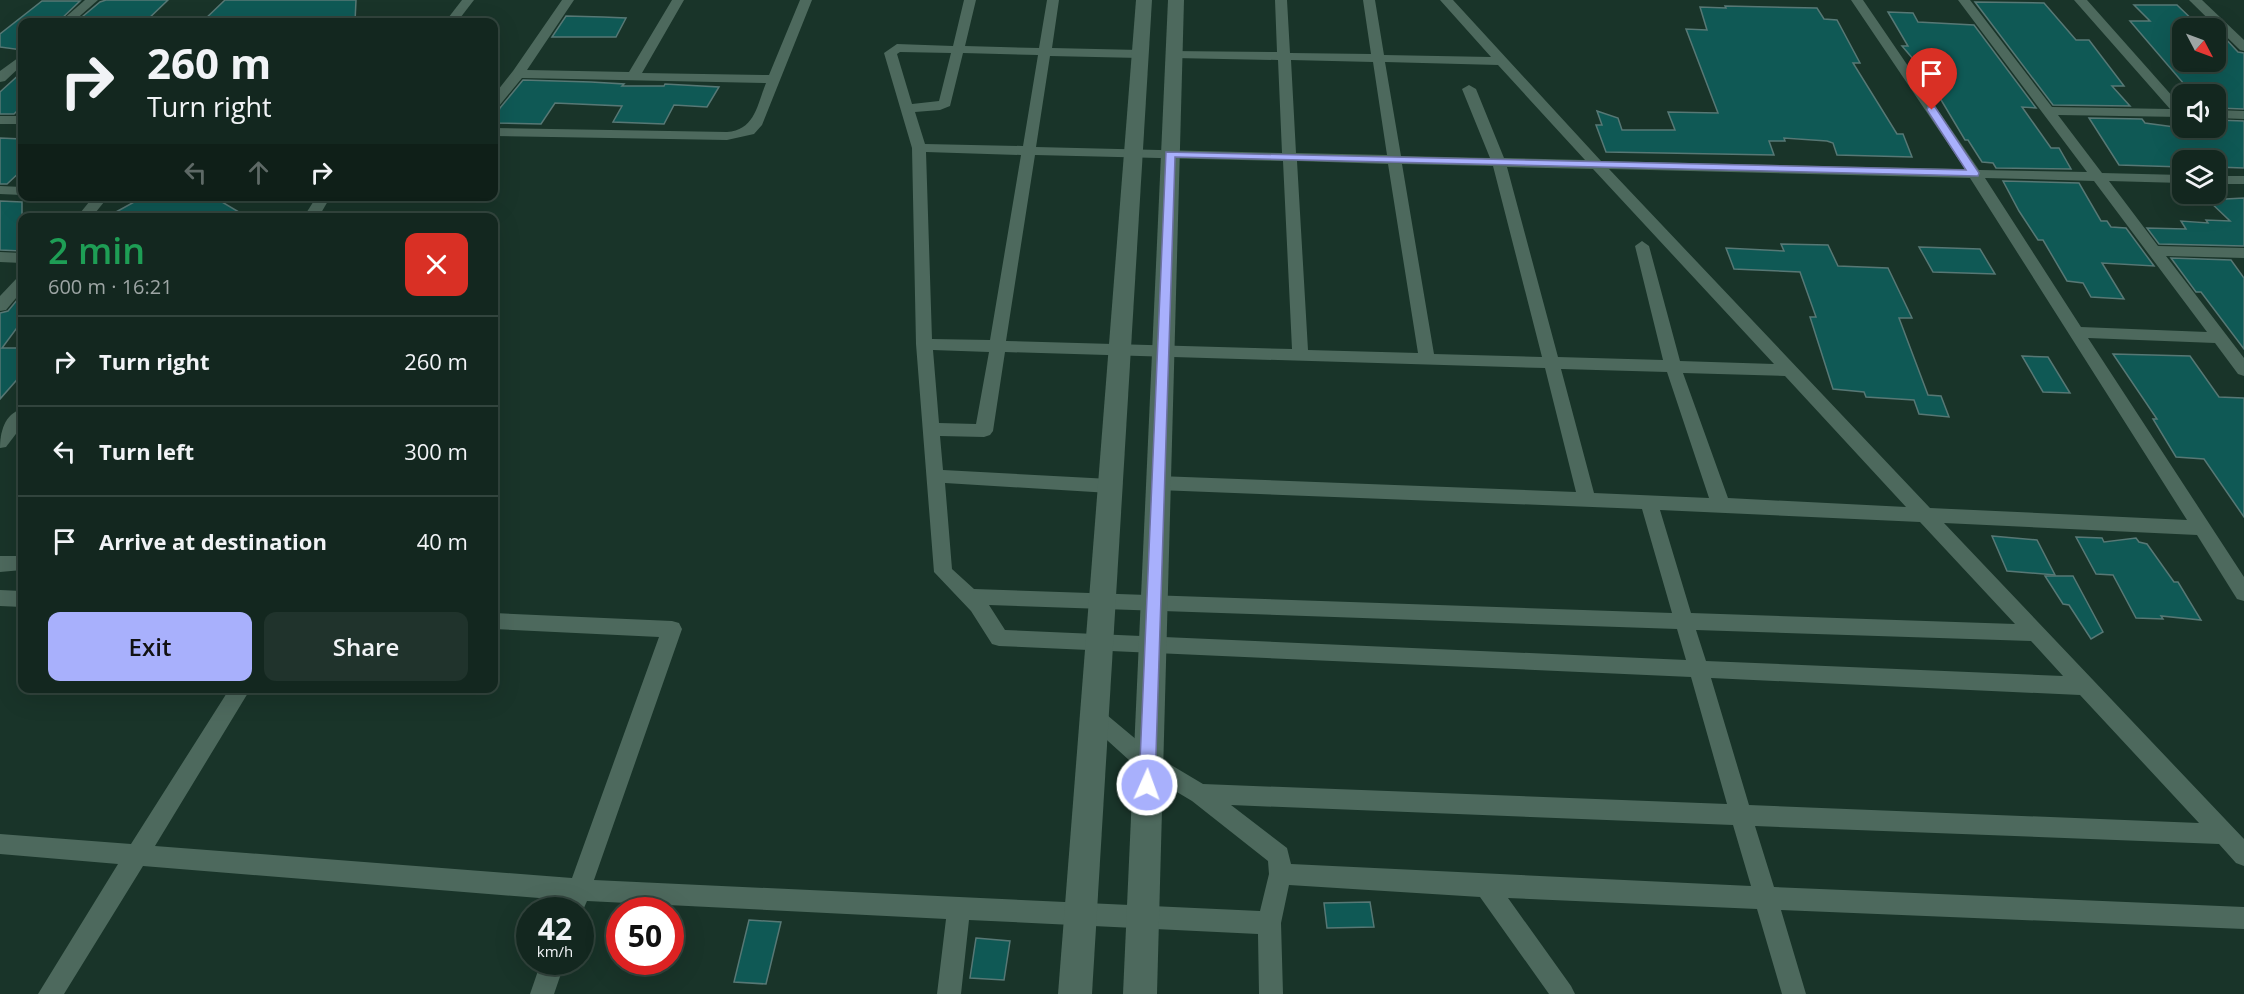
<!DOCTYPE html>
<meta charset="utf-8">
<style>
body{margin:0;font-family:"Open Sans",sans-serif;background:#20332c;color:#f1f3f6;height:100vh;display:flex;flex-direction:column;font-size:22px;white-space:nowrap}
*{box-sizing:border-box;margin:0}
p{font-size:20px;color:#9da5a4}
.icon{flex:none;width:33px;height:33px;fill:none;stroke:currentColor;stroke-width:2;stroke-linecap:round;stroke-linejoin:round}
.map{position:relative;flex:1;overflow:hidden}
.details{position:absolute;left:18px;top:213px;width:480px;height:480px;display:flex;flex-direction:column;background:#13271f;border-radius:12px;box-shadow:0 6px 24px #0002,0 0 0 2px #32443d}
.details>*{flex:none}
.hud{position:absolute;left:18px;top:18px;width:480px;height:183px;border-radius:12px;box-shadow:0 6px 24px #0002,0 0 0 2px #32443d;background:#13271f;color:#f1f3f6;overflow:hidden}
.needle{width:39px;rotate:131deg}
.tools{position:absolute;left:2172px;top:18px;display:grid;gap:12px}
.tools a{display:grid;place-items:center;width:54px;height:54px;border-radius:12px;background:#13271f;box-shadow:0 6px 24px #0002,0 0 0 2px #32443d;font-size:30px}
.speed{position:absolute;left:516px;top:897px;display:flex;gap:12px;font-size:30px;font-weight:700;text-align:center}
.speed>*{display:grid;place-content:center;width:78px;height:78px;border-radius:50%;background:#13271f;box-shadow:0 6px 24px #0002,0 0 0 2px #32443d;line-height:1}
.speed small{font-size:15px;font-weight:400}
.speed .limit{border:9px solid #d22;background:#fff;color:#111}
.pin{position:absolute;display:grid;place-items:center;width:51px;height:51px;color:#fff;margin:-62px -26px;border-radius:50% 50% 50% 0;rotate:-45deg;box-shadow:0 0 6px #0007}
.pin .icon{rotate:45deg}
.me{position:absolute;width:66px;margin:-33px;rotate:2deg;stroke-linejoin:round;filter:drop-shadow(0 0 4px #0008)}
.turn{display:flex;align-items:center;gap:21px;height:126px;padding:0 30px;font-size:27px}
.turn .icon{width:78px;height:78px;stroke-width:2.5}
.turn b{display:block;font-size:42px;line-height:51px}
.lanes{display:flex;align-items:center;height:57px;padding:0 30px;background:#0003;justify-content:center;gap:30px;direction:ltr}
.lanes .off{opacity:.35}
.round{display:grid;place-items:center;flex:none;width:63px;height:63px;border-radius:12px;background:#20332c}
.summary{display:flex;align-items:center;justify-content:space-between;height:102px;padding:0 30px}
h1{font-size:36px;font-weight:600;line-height:45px;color:#1e9e55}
.cta{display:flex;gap:12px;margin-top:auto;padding:12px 30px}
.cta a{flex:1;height:69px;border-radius:12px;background:#a8b0fc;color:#111;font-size:24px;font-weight:600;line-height:69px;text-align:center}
.cta a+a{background:#20332c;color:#f1f3f6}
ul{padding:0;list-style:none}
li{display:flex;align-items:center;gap:18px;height:90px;padding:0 30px;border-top:2px solid #32443d}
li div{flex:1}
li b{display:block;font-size:22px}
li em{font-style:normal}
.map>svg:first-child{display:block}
.building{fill:#0f5955;stroke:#577875;stroke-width:1.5}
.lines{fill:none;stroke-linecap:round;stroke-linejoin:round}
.minor{fill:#4d695d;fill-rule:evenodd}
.secondary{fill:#4d695d;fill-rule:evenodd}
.route{fill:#a8b0fc;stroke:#6d72a4;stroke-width:1.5}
</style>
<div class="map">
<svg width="2244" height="994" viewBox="0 0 2244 994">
<rect width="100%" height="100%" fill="#193429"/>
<!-- building -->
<g class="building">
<polygon points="106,0 168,0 145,22 76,22 100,2"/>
<polygon points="225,0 356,0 355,22 202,22"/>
<polygon points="42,1 80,1 58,22 22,22 22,50 0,47 0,34"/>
<polygon points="1975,2 2044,3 2076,40 2089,40 2124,86 2112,86 2130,106 2053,105"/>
<polygon points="2134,5 2177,5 2201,28 2182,28 2182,62 2216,62 2216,36 2223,36 2238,52 2244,53 2244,109 2216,108 2216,94 2188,94 2185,91 2190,91 2130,21 2150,21"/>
<polygon points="1725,6 1817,8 1824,19 1837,20 1860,63 1853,63 1897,134 1903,134 1912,157 1837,155 1833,143 1827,141 1784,138 1785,141 1769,141 1774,155 1606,152 1596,125 1602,125 1597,111 1618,118 1622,130 1675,130 1668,112 1718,113 1686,29 1707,30 1700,7 1726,8"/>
<polygon points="1888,12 1913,13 1918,22 1974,25 2036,108 2022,107 2051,148 2059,148 2071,169 1996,168 1993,163 1982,162 1968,140 1965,140 1925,73 1902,46 1908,46"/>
<polygon points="566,16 603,17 626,18 616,37 552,37"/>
<polygon points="22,72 22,106 14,114 0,114 0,92"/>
<polygon points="523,80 591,82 624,84 622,86 664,86 665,84 719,87 707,107 674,105 664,124 613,122 622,106 555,103 541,124 494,123 500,108"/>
<polygon points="2089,118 2142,119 2145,123 2182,128 2218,127 2216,120 2244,121 2244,168 2216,167 2216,160 2182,160 2182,167 2119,165"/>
<polygon points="0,138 22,139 22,170 7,184 0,184"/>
<polygon points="2003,181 2079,183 2101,221 2107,221 2111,227 2126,228 2154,266 2102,263 2124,299 2091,297 2083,283 2067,281 2043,240 2038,240 2019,211"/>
<polygon points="145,196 212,196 249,218 105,218"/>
<polygon points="2244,198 2244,246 2159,244 2147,228 2186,229 2181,221 2208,223 2206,220 2230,221 2208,200"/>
<polygon points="0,201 22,202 22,251 0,250"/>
<polygon points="1781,244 1828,245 1838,266 1888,268 1912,318 1899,318 1928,395 1941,396 1949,417 1919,414 1914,400 1866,397 1864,392 1833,389 1810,317 1816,317 1800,272 1734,269 1726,248 1784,251"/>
<polygon points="1919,247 1980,249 1995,274 1933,272"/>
<polygon points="2171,258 2231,260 2244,278 2244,349 2201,292 2196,292"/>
<polygon points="22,294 22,321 2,348 22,348 22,374 0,399 0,313 8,311"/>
<polygon points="2113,354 2190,356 2219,397 2244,398 2244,517 2204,459 2176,457 2153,419 2157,419"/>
<polygon points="2022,356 2048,357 2070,393 2043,392"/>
<polygon points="1992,536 2037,540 2055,575 2007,571"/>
<polygon points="2076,537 2102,538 2104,542 2136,538 2139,542 2147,544 2174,582 2178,582 2201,620 2161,616 2163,619 2136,618 2113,575 2096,574"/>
<polygon points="2045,576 2073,576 2103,632 2091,639 2069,605 2063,604"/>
<polygon points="1370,902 1374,927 1327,928 1324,903"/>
<polygon points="749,920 781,922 766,984 734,982"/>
<polygon points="976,938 1010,941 1004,980 970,978"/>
</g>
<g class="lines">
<!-- minor -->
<g class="minor">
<polygon points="85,0 98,0 73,22 60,22"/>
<polygon points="462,0 474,0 457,22 445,22"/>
<path d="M562,0H574L527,70L629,72L672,0H684L642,73L769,75L800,0H812L762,125L754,134L727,140L494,136V128L727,132C755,130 757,105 766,83L522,78L499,106L494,107V95L513,71Z"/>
<path d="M964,0H976L965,46L1039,48L1047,0H1059L1052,48L1140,50L1146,54L1140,58L1050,56L1036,147L1282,153L1278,60L1174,58L1168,54L1170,51L1277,52L1275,0H1287L1290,53L1371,54L1363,0H1375L1384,55L1491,57L1440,0H1453L1601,161L1965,169L1851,0H1863L1979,170L2087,172L1958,0H1970L2052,107L2170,109L2074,0H2087L2182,107V117L2058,115L2102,173L2182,175V183L2109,181L2158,246L2244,248V258L2166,256L2244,358V376L2238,374L2215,343L2088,338L2244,577V601L2237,599L2197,535L1944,523L2244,839V866L2236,863L2219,844L1755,826L1774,887L2244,907V929L1781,910L1806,994H1782L1757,909L1508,898L1571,986L1575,994H1549L1480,897L1289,885L1281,923L1283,994H1259L1258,934L969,920L961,994H937L946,919L587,901L580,917V910H561L564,900L143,866L64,994H38L118,864L0,854V834L131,844L230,688H251L155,846L572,878L659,637L494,629V613L672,621L679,623L682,629L594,880L1260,911L1269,874L1268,861L1192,801L1140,770L1087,722L1084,716L1087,710L1094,707L1101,710L1156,756L1203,784L1727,804L1691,677L999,646L992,644L971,611L934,572L916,344L912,148L884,53L897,44L953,46ZM900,52L951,53L939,101L912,104L897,54ZM963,53L1038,55L1023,146L925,144L915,112L940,110L950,106ZM1291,60L1373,62L1387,155L1296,153ZM1385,62L1498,65L1585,160L1504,158L1476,89L1469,85L1462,89L1490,158L1401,156ZM926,152L1021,155L990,340L932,339ZM1035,155L1283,161L1292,349L1006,341ZM1297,161L1388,164L1418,353L1308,350ZM1402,164L1493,166L1542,357L1434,354ZM1507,167L1593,169L1774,364L1680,361L1649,246L1642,241L1635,246L1663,360L1558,357ZM1609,169L1970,178L2187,520L1930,508ZM1985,178L2094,181L2207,332L2081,327ZM933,350L989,352L976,424L939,423ZM1005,352L1545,368L1576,492L1158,476L1152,478L1149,483L1152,488L1158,490L1642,509L1672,613L974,589L952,569L945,483L1110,493L1116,491L1119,486L1116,481L1110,479L943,470L940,436L984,437L990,435L993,431ZM1561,369L1667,372L1709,498L1594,493ZM1683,373L1785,376L1906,507L1728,498ZM1660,510L1920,522L2015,624L1691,613ZM989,605L1677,629L1686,660L1005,630ZM1696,630L2031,641L2063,676L1706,661ZM1711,678L2080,695L2199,823L1749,805ZM1231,805L1733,825L1751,886L1291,864L1287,848Z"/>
<polygon points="2189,0 2202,0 2244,40 2244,51 2240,50"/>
<polygon points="22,55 22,65 5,81 0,82 0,71"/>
<polygon points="2216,110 2244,111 2244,119 2216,118"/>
<rect x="0" y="116" width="22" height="8"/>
<rect x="2216" y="176" width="28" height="8"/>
<polygon points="0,186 22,187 22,195 0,194"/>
<polygon points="94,196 109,196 91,218 76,218"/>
<polygon points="317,196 331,196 318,218 303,218"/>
<polygon points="0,252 22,253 22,263 0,262"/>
<polygon points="22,277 22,291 6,310 0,311 0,296 17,278"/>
<path d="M22,409V426L6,447L0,448C0,433 4,414 22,409Z"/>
<polygon points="0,556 22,556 22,570 0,572"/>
<polygon points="0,590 22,591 22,607 0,606"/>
<polygon points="541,962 565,962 554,994 530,994"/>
</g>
<!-- secondary -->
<g class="secondary">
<polygon points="1136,0 1152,0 1092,994 1058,994"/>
<polygon points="1168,0 1184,0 1157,994 1123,994"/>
</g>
</g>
<!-- route -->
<polygon class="route" points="1928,107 1935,107 1979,173 1978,176 1175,157 1155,785 1153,790 1147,792 1142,790 1139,785 1166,152 1966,170 1927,110"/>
</svg>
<div class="tools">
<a><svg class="needle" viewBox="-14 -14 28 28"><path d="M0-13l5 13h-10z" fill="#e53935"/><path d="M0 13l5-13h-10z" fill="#9da5a4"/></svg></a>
<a><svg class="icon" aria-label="sound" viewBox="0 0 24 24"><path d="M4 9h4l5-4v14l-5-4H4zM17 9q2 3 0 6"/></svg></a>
<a><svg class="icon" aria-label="layers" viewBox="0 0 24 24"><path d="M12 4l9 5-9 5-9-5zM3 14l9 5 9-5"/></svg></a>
</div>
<div class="speed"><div>42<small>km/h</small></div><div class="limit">50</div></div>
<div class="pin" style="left:1932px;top:110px;background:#d93025"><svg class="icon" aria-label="arrive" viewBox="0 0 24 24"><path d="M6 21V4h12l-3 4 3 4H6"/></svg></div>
<svg class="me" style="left:1147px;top:785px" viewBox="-20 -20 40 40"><circle r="17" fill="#a8b0fc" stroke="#fff" stroke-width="3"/><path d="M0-11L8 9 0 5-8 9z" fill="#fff"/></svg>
<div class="hud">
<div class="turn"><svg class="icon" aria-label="right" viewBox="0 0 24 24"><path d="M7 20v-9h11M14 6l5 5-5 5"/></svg><div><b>260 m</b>Turn right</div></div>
<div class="lanes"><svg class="icon off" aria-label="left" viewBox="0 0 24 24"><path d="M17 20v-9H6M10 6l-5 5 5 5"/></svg><svg class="icon off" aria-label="ahead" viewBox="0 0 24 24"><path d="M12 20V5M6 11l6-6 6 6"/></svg><svg class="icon" aria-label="right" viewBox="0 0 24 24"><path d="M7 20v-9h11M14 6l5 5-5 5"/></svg></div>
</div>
<section class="details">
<div class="summary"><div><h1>2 min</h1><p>600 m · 16:21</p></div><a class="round" style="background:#d93025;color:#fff"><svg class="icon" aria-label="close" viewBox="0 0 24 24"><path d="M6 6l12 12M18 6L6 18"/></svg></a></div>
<ul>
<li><svg class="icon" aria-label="right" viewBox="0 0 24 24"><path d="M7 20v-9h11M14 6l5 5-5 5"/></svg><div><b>Turn right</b></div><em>260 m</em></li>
<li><svg class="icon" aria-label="left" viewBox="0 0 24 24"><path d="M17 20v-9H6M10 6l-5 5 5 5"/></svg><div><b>Turn left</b></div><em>300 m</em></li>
<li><svg class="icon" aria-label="arrive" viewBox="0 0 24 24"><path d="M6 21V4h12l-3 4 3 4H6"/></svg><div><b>Arrive at destination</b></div><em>40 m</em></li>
</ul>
<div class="cta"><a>Exit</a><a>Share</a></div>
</section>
</div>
